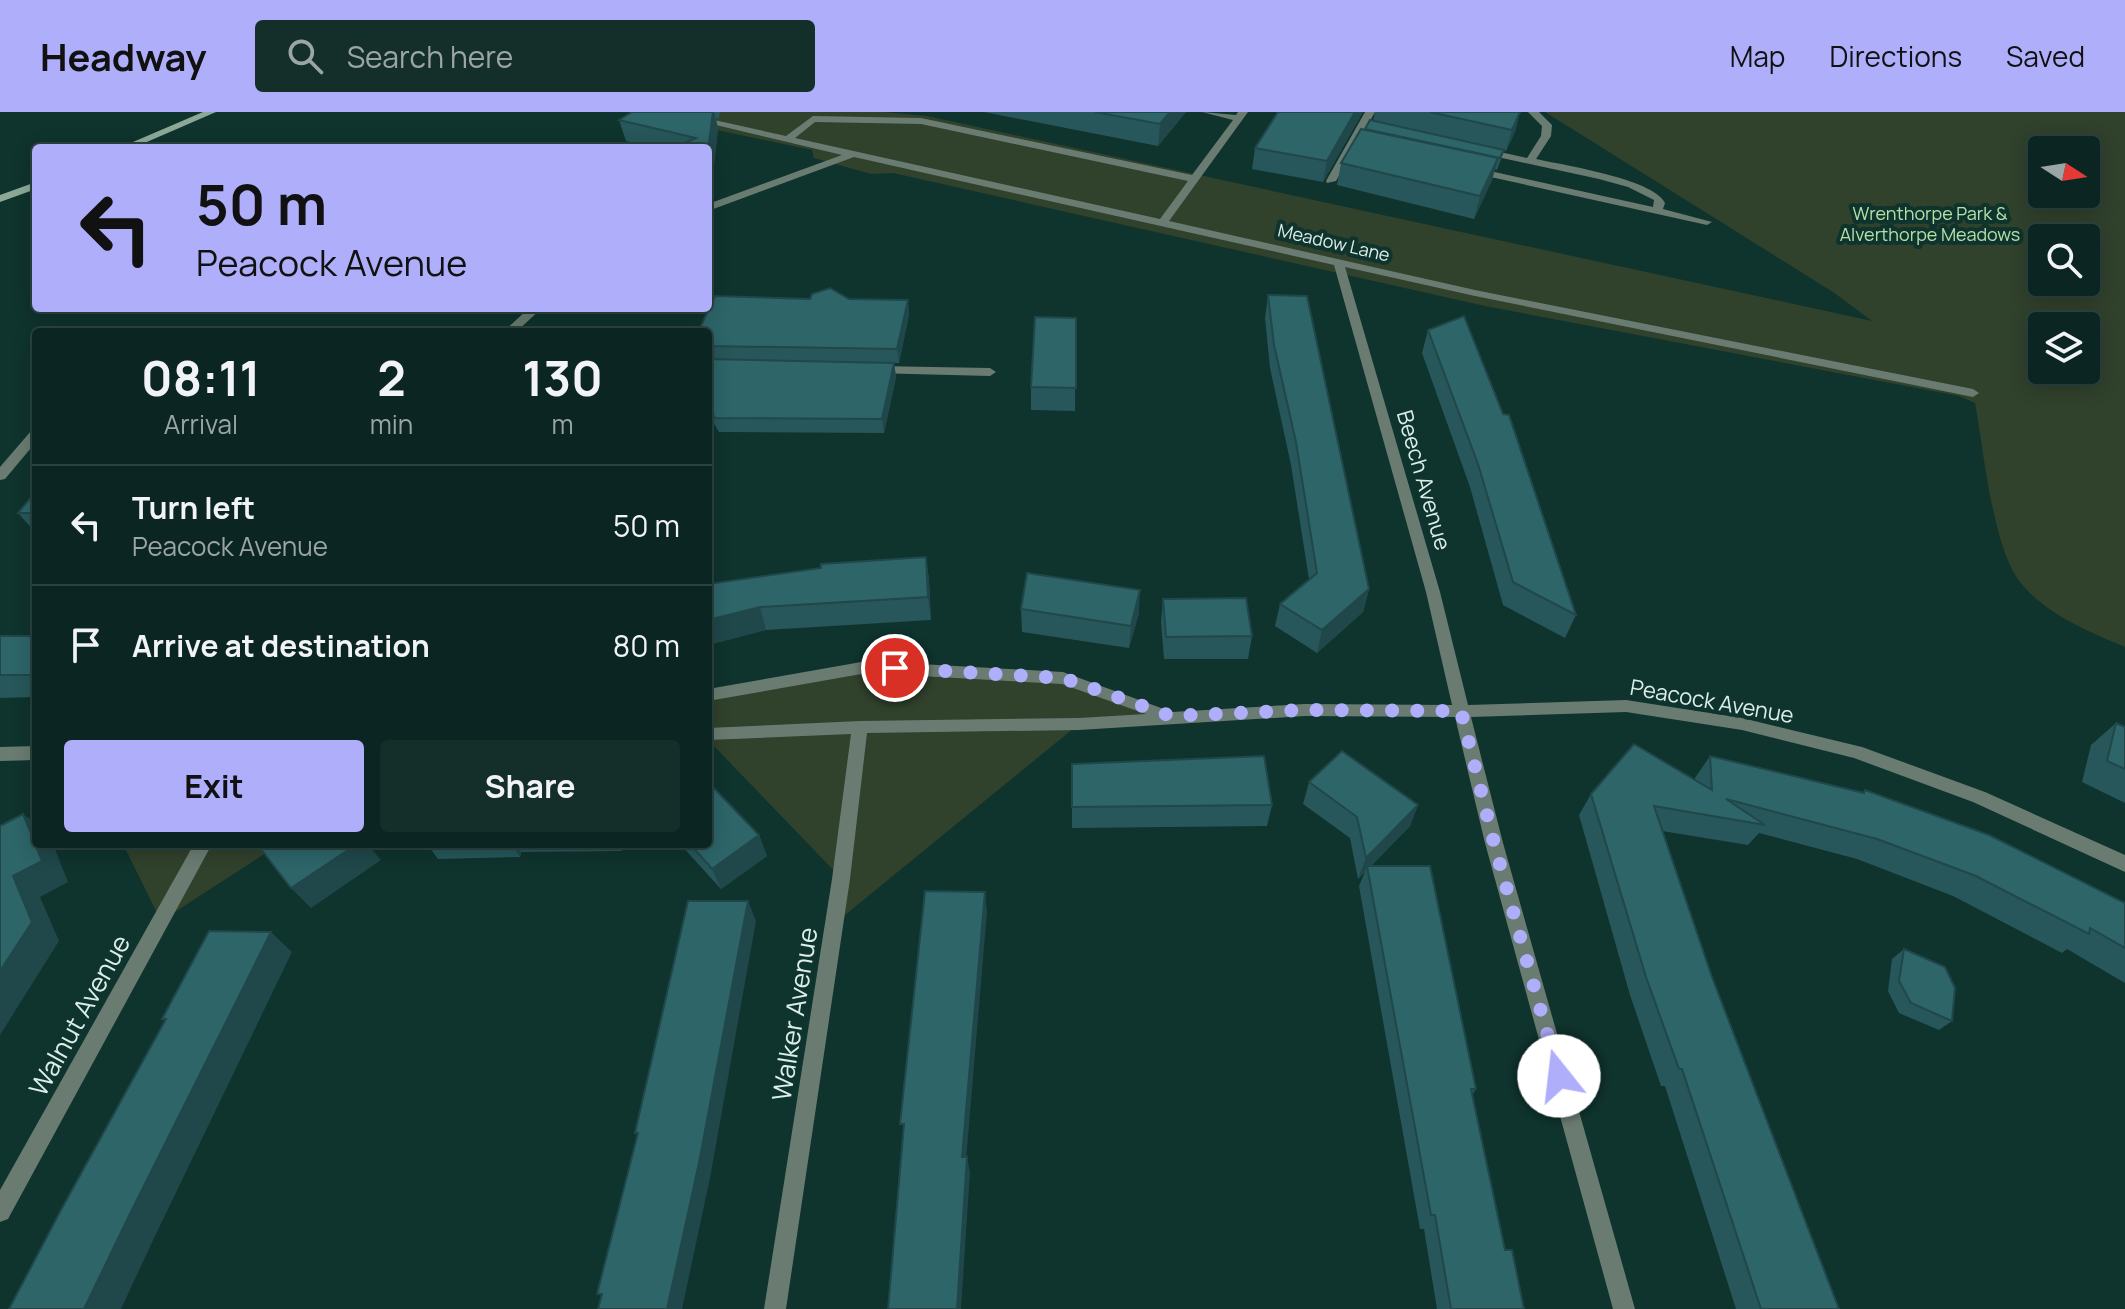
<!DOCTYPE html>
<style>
body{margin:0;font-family:Manrope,sans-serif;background:#142e2a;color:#f1f3f6;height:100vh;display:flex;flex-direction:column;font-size:30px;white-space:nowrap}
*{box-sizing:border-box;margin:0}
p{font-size:26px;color:#9aa5a5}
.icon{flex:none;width:44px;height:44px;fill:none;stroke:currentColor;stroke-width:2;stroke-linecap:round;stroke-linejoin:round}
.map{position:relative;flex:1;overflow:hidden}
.details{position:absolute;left:32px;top:216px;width:680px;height:520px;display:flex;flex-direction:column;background:#0b2622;border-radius:8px;box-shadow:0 4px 20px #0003,0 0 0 2px #2b4340}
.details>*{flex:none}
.top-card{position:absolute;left:32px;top:32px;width:680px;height:168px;border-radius:8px;box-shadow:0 4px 20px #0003,0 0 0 2px #2b4340;background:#aeaefb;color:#111;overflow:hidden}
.needle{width:52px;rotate:102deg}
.buttons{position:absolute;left:2028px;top:24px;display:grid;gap:16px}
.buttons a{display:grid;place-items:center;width:72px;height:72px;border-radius:8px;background:#0b2622;box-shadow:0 4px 20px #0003,0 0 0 2px #2b4340;font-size:40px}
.pin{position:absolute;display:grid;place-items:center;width:68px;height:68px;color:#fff;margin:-34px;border:4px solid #fff;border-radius:50%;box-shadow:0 2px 8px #0007}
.me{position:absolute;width:88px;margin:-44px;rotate:344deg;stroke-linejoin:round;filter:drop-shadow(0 0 6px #0008)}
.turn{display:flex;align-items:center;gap:28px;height:168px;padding:0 32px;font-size:36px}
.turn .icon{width:104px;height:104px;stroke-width:2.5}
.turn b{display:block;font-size:56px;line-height:68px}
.eta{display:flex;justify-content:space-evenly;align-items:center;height:136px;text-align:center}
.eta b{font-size:48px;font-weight:700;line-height:56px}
.cta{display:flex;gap:16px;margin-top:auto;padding:16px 32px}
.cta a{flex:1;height:92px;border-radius:8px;background:#aeaefb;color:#111;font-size:32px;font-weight:700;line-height:92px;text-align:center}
.cta a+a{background:#142e2a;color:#f1f3f6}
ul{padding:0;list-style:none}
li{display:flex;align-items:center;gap:24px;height:120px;padding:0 32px;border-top:2px solid #2b4340}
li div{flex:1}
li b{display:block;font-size:30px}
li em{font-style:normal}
header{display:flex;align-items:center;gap:48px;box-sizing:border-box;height:112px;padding:0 40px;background:#aeaefb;color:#111}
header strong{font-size:38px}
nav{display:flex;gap:44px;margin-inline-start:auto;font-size:28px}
.search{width:560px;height:72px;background:#142e2a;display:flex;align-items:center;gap:20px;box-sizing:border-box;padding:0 28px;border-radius:8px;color:#9aa5a5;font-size:30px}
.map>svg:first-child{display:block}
.green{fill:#30412c;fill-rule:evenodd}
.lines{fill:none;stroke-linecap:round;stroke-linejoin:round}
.lane{fill:#6a7c71;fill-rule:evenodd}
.street{fill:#6a7c71;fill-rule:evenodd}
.secondary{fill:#8ca998;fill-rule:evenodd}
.wall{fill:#27575a}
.shaded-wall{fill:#20474a}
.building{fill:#2d6569;stroke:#20474a;stroke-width:2}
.route{stroke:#aeaefb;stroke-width:14;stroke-dasharray:0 25.2}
.labels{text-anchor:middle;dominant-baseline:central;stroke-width:8;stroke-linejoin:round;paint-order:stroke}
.far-park-label{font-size:18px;fill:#b4e0a8;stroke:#0f332d}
.far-street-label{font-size:18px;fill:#dbeeea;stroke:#0f332d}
.street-label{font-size:22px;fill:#dbeeea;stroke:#0f332d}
.near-street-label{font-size:26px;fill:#dbeeea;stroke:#0f332d}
</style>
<header>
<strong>Headway</strong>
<div class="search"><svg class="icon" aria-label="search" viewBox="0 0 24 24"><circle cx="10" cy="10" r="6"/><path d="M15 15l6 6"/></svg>Search here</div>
<nav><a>Map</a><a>Directions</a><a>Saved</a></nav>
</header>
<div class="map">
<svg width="2125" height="1197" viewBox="0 0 2125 1197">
<rect width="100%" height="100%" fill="#0f332d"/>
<!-- green -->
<g class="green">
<path d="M669,0H884L927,4L1872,209L1833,180L1545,0H2125V535C2089,520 2045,502 2020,470C1992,433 1984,339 1975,291L1959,284L1485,194L893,61L871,62L814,46L812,38L655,5ZM2042,38H2086V82H2042ZM2042,126H2086V170H2042ZM2042,214H2086V258H2042Z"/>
<polygon points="867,555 1063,566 1171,604 1079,612 834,812 841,766 708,628 708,583"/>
<polygon points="123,732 280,732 161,809"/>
</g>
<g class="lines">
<!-- lane -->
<g class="lane">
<polygon points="1365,0 1375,0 1336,69 1327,71 1326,69"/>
<path d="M1528,0H1539L1552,13L1551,24L1536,47C1563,53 1654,67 1665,91L1663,97L1712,110L1707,113L1468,60L1467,58L1472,55L1653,95L1654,88L1628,75L1599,67L1479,41V37L1482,36L1527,46L1541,24L1542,14Z"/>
</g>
<!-- street -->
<g class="street">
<path d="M1202,0L1236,3L1238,0H1248L1169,109L1475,178L1973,277L1979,281L1973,285L1475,184L1345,155L1440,480L1468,593L1626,588L1742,606L1862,635L1985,680L2125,743V760L1973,690L1854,646L1742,618L1626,600L1471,605L1503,731L1635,1197H1613L1485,731L1455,605L1305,604L1079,618L867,621L850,767L786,1197H764L832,767L851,622L708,628V616L860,609L1079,606L1146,602L1062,572L867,561L708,589V577L867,549L1063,560L1172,600L1305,592L1452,593L1426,480L1334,153L854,45L708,99V92L842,43L691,7L696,4L786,24L813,4L921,6L1192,63L1233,8ZM815,10L921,12L1188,69L1160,107L795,26Z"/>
<polygon points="529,196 542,196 516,220 503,220"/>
<polygon points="876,254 990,256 996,260 990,264 872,261 872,255"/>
<polygon points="36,318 36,330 5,367 0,368 0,355 31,319"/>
<polygon points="36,634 36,648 0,649 0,635"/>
<polygon points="194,732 212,732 8,1107 0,1110 0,1078"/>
</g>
<!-- secondary -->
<g class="secondary">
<polygon points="203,0 216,0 133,36 119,36"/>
<polygon points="36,70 36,77 0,90 0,83"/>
</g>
</g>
<!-- wall -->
<g class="wall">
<polygon points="632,0 720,0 719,7 716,6 718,17 710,88 708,36 654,36 626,29 619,8"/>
<polygon points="984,0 1186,0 1158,34"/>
<polygon points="1363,0 1323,70 1252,57 1255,36"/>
<polygon points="1375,0 1520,0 1515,20 1506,39 1504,39 1497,58 1495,57 1492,68 1474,107 1337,73 1341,51 1365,18 1373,9"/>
<polygon points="1268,183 1369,477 1363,500 1317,541 1275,514 1280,492 1309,467 1291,353 1270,256 1265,206"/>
<polygon points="810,187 908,188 909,203 899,251 894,251 896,265 884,321 719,320 708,302 708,220"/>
<polygon points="1076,206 1075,299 1031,298 1031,275"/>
<polygon points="1428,218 1576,503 1565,526 1503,493 1470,375 1422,241"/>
<polygon points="36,379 36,421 18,401"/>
<polygon points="926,445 929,468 931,508 766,518 708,533 708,472"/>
<polygon points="1163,487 1252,524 1248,547 1164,547 1161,510"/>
<polygon points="1021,497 1139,501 1129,536 1022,520"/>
<polygon points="0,524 36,524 36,585 0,586"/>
<polygon points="2116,611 2125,615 2125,691 2082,670 2091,633"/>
<polygon points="1710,644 1863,680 1865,678 2125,791 2125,871 2067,837 2062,841 1953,784 1857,747 1759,721 1748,733 1662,719 1712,865 1839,1197 1736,1197 1665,974 1661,974 1630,883 1579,703 1591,682 1695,668 1695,666"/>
<polygon points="1072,652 1272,693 1267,714 1072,716"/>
<polygon points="1309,670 1418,693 1410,714 1371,754 1476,977 1472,983 1505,1138 1524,1197 1437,1197 1424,1117 1420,1117 1359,774 1365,760 1358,767 1350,726 1303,692"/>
<polygon points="759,723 767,744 721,777 680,732 708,732"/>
<polygon points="427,732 624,732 622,739 521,740 520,745 438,747"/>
<polygon points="1904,837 1952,909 1939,918 1899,901 1888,879 1892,847"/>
</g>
<!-- shaded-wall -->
<g class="shaded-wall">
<polygon points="713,0 714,0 718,17 710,88 708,90 708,38"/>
<polygon points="1170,0 1186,0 1158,34 1160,12"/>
<polygon points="1355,0 1363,0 1323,70 1327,49"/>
<polygon points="1520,0 1515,20 1506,39 1512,18"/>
<polygon points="1498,46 1492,68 1474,107 1480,84"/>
<polygon points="908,188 909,203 899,251 897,237"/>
<polygon points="894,251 896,265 884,321 882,307"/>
<polygon points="926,445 929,468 931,508 928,485"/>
<polygon points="1369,477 1363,500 1317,541 1322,518"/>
<polygon points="1140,478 1139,501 1129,536 1131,514"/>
<polygon points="760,495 766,518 708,533 708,508"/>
<polygon points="1418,693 1410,714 1368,757 1367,754 1365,760 1358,767 1366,746"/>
<polygon points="23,702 36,712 36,732 53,732 68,770 40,785 59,829 0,923 0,859 13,764"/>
<polygon points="759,723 767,744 721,777 712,757"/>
<polygon points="357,732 367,732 381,748 311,796 291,776"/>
<polygon points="511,732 516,732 521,740 520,745"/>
<polygon points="618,732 624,732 622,739"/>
<polygon points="985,780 987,800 965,1060 962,1045"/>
<polygon points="748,789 756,809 710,1066 682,1197 667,1197"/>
<polygon points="271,820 292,840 155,1124 121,1197 84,1197 126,1110"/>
<polygon points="967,1045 970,1060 961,1197 957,1197"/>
</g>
<!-- building -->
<g class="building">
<polygon points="632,0 713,0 708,38 708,36 673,36 696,26 619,8"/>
<polygon points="1095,0 1170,0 1160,12"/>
<polygon points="1278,0 1355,0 1327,49 1255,36"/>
<polygon points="1430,0 1520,0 1512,18"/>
<polygon points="1370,8 1504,38 1500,46 1365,17"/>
<polygon points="1361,17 1498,46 1480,84 1341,51"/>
<polygon points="830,176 849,187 908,188 897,237 708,234 708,220 698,220 715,184 810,187 812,182"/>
<polygon points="1268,183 1307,184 1369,477 1322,518 1280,492 1317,461 1296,330 1274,233"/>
<polygon points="1464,204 1503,302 1509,303 1576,503 1513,470 1478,352 1428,218"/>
<polygon points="1035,205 1076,206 1076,276 1031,275"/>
<polygon points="708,247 894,251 882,307 715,306 708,294"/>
<polygon points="36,379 36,401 18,401"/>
<polygon points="926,445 928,485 760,495 708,508 708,472 821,456 821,452"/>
<polygon points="1027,461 1140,478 1131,514 1021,497"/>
<polygon points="1246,486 1252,524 1166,525 1163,487"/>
<polygon points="0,524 36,524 36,561 35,563 0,563"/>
<polygon points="2116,611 2125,615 2125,657 2107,649"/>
<polygon points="1634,632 1712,678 1710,644 1864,681 1865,678 1989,723 2125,791 2125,836 2090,816 2089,822 1976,764 1877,727 1726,687 1765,713 1654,694 1712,865 1839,1197 1761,1197 1682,957 1679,957 1646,865 1591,682"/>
<polygon points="1342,639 1418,693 1366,746 1357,705 1309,670"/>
<polygon points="1264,644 1272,693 1072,695 1072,652"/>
<polygon points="708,670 759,723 712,757 690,732 708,732"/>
<polygon points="23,702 42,749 13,764 32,810 0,859 0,714"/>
<polygon points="267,732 357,732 291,776 260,736"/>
<polygon points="1367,754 1430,754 1476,977 1471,977 1505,1138 1512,1138 1524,1197 1451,1197 1435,1103 1431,1103"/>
<polygon points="925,779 985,780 962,1045 967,1045 957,1197 888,1197 904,1012 900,1012"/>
<polygon points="688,789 748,789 699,1051 667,1197 598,1197 602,1182 597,1182 638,1021 635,1021"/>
<polygon points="209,819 271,820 126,1110 84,1197 9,1197 61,1098 166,907 162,907"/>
<polygon points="1904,837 1945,855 1955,876 1952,909 1911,891 1899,869"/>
</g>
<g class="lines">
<!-- route -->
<polyline class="route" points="895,556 1063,566 1171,604 1305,598 1461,599 1494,731 1559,964"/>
</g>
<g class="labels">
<!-- far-park labels -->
<g class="far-park-label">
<text x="1930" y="101">Wrenthorpe Park &amp;<tspan x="1930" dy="21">Alverthorpe Meadows</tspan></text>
</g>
<!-- far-street labels -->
<g class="far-street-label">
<text transform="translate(1334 130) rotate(13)">Meadow Lane</text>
</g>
<!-- street labels -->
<g class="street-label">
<text transform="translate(1424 368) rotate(74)">Beech Avenue</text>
<text transform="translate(1712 589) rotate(10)">Peacock Avenue</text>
</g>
<!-- near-street labels -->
<g class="near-street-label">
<text transform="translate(794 902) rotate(-81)">Walker Avenue</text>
<text transform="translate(79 903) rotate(-61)">Walnut Avenue</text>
</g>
</g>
</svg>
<div class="buttons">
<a><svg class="needle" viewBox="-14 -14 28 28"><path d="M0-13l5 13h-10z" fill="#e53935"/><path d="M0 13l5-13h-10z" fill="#9aa5a5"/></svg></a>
<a><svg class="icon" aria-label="search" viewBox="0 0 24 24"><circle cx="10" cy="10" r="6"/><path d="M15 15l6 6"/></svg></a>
<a><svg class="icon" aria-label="layers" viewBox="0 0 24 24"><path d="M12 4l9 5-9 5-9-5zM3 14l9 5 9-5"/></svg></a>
</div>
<div class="pin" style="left:895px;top:556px;background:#d93025"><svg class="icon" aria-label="arrive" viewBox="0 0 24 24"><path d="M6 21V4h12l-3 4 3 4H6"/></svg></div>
<svg class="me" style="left:1559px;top:964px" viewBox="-20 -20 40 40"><circle r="19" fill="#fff"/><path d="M0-13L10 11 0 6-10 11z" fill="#aeaefb"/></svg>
<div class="top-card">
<div class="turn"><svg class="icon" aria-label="left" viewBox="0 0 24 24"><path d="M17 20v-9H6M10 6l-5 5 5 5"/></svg><div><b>50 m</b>Peacock Avenue</div></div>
</div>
<section class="details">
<div class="eta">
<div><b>08:11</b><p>Arrival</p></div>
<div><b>2</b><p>min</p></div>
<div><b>130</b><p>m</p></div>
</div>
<ul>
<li><svg class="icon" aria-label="left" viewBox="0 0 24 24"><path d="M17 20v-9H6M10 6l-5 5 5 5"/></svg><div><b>Turn left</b><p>Peacock Avenue</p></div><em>50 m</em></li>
<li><svg class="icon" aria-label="arrive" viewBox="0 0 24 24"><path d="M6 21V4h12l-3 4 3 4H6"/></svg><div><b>Arrive at destination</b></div><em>80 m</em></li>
</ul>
<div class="cta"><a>Exit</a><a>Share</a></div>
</section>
</div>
